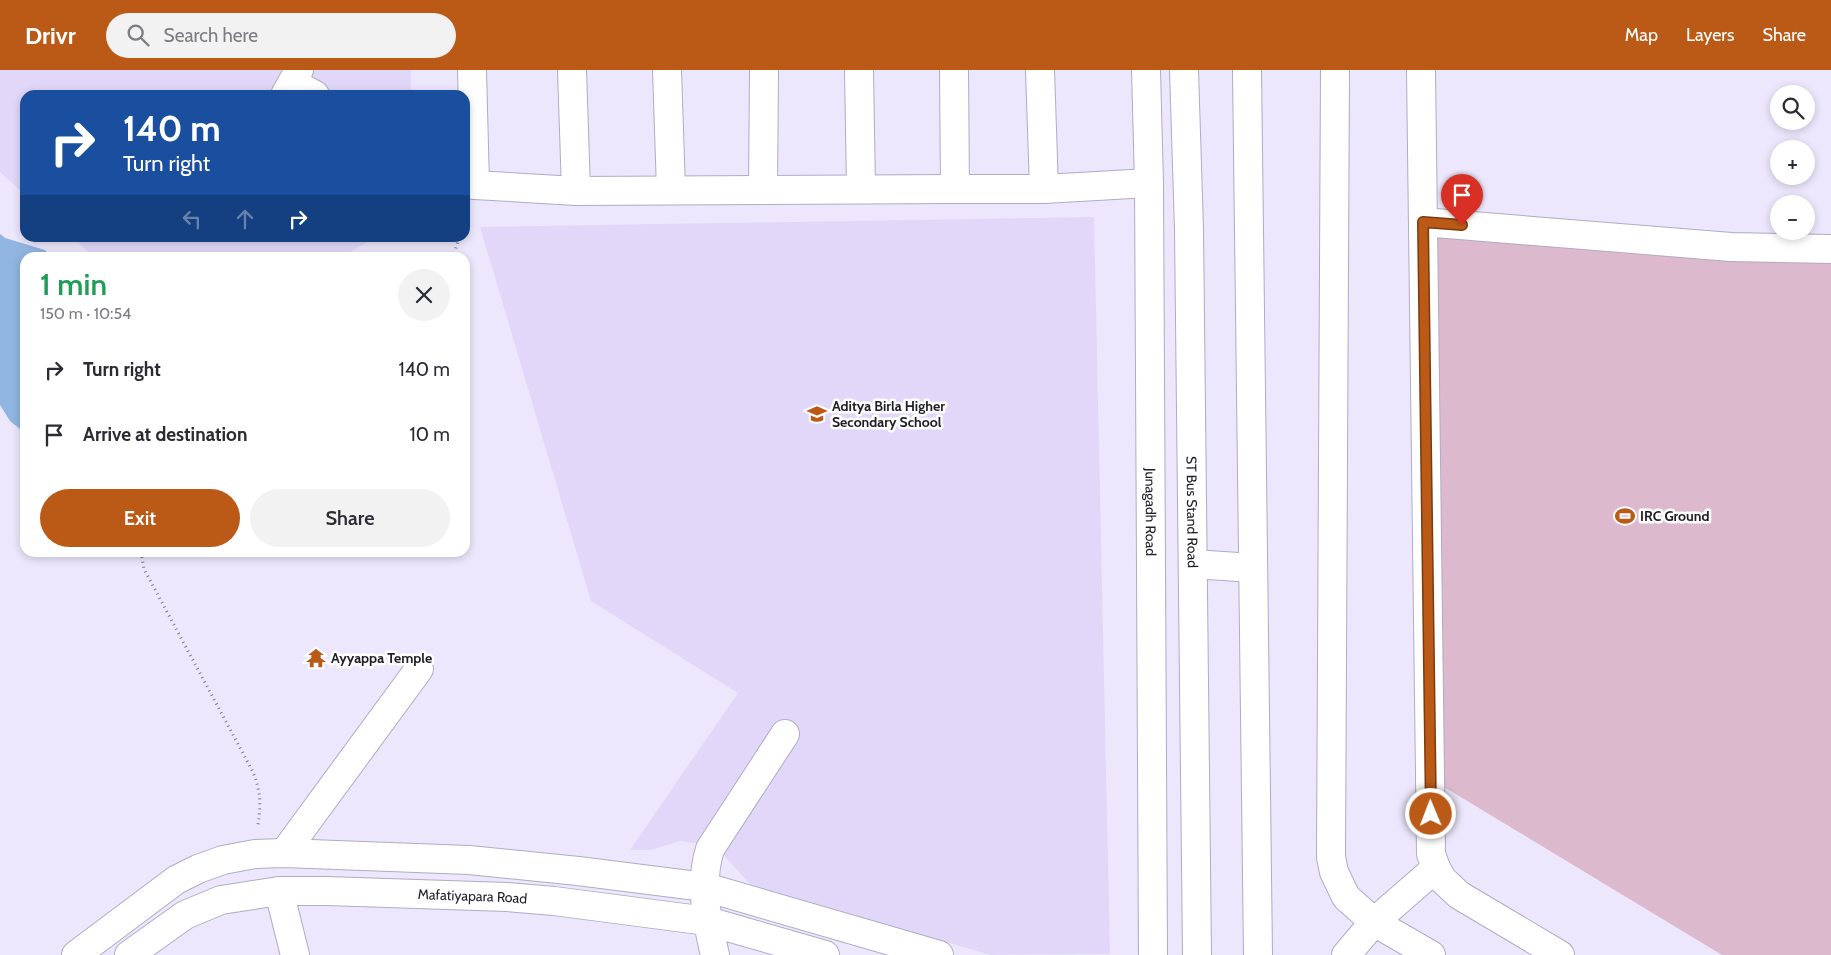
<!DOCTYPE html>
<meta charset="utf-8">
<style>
body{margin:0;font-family:Cabin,sans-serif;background:#f2f2f3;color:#2b2b33;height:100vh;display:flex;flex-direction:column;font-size:19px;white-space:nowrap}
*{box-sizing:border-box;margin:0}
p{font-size:16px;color:#7c7c81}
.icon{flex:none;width:28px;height:28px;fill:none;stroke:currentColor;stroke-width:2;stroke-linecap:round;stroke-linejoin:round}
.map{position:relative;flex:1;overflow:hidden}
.sheet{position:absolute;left:20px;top:182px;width:450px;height:305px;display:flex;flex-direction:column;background:#fff;border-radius:15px;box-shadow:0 2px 8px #0003}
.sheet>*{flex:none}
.banner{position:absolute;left:20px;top:20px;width:450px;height:152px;border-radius:15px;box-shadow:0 2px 8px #0003;background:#1a4fa0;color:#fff;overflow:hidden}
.controls{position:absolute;left:1770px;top:15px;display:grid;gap:10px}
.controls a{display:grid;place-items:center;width:45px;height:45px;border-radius:50%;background:#fff;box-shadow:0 2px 8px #0003;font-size:25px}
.pin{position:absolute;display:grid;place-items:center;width:42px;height:42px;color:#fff;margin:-51px -21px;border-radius:50% 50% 50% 0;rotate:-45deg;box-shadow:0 0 5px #0007}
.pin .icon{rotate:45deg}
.me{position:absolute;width:55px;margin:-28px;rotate:359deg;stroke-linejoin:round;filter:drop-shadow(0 0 4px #0008)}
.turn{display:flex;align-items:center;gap:18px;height:105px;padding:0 20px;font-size:22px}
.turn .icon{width:65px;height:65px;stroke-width:2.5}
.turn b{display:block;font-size:35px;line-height:42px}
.lanes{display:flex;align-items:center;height:48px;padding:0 20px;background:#0003;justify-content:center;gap:25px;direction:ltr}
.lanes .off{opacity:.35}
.round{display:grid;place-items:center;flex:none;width:52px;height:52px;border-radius:26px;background:#f2f2f3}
.summary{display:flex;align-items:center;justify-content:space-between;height:85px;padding:0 20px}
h1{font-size:30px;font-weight:600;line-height:38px;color:#1e9e55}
.button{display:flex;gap:10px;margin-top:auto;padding:10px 20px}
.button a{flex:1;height:58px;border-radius:30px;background:#bb5a17;color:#fff;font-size:20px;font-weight:600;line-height:58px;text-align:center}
.button a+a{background:#f2f2f3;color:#2b2b33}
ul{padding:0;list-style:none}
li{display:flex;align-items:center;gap:15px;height:65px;padding:0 20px}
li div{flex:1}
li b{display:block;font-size:19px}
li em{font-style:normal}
header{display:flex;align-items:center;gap:30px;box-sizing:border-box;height:70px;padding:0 25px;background:#bb5a17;color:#fff}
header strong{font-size:24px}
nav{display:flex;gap:28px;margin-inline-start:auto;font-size:18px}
.search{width:350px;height:45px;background:#f2f2f3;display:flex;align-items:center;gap:12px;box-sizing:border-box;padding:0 18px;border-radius:28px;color:#7c7c81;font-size:19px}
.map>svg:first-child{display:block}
.built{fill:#e1d8f9}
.green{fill:#ddb9ce}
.water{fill:#90b5e0}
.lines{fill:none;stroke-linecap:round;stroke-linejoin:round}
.minor-casing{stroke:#b1abc3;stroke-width:30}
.major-casing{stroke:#b1abc3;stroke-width:30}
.path{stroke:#7e7a88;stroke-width:3;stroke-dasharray:1 4;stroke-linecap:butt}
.minor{stroke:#fff;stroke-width:28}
.major{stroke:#fff;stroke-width:28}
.route-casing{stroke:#7a3a0f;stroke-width:12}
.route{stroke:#bb5a17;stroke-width:9}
.labels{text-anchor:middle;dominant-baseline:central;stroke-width:5;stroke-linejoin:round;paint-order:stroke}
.poi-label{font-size:14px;font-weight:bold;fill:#211e27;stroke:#fff;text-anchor:start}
.street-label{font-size:14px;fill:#211e27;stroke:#fff}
</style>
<header>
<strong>Drivr</strong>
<div class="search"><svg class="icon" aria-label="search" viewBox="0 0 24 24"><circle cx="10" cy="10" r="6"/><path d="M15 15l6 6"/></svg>Search here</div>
<nav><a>Map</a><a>Layers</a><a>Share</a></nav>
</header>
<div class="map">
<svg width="1831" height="885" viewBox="0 0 1831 885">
<rect width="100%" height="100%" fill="#ece7fc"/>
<!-- built -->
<g class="built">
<polygon points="0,0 411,0 411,25 25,25 25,125 0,102"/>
<polygon points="1094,147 1110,884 991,885 752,816 715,776 680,771 650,780 630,780 738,623 591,531 480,157"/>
<polygon points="72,168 374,168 339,188 95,187"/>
</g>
<!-- green -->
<polygon class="green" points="1417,162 1831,182 1831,885 1722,885 1421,703"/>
<!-- water -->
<polygon class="water" points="0,164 5,168 45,180 51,187 25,188 25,363 10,351 0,335"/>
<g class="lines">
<defs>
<g id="minor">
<polyline points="472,0 475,115"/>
<polyline points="572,0 576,121"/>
<polyline points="667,0 671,120"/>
<polyline points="859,0 861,119"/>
<polyline points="954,0 955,119"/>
<polyline points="1040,0 1044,119"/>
<polyline points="1247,0 1258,885"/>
<polyline points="1335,0 1331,787 1334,802 1346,827 1374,852 1431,885"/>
<polyline points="1421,0 1431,784 1436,798 1443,810 1459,825 1560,885"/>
<polyline points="293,13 315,25"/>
<polyline points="285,25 299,0"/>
<polyline points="465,110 475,115 576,121 955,119 1044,119 1149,113"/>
<polyline points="763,120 764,0"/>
<polyline points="1423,152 1731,177 1831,179"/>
<polyline points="1193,494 1253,498"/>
<polyline points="284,783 419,599"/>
<polyline points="279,821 295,885"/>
<polyline points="76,885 176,810 198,799 223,790 255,784 284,783 469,790 578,801 705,817 939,885"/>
<path id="s1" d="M129,885L185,845L221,830L279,821H327L507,827L554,831L707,851L825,885"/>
<path d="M715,885C707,851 699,814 710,779L785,664"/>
<polyline points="1346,885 1374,852 1436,798"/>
</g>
<g id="major">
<path id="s2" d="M1146,0L1149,113L1153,885"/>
<path id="s3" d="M1184,0L1189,159L1197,885"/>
</g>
</defs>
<!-- minor casing -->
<use href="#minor" class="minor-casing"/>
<!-- major casing -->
<use href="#major" class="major-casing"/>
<!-- path -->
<g class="path">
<polyline points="465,148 468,140"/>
<polyline points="453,188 459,168"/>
<path d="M141,482L144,499L253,702C261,723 261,733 258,755"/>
</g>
<!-- minor -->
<use href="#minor" class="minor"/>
<!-- major -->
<use href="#major" class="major"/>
</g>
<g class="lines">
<defs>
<polyline id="route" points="1431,744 1423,152 1462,155"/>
</defs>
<!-- route casing -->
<use href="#route" class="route-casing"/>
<!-- route -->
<use href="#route" class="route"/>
</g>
<!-- icons -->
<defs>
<symbol id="school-bare" viewBox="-9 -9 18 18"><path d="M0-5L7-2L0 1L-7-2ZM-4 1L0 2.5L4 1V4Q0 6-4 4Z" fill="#bb5a17" stroke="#fff" stroke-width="2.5" paint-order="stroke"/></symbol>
<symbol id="stadium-bare" viewBox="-9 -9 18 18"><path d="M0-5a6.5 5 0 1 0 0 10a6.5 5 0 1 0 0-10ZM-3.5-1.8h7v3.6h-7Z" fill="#bb5a17" stroke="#fff" stroke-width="2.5" paint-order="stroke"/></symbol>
<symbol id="temple-bare" viewBox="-9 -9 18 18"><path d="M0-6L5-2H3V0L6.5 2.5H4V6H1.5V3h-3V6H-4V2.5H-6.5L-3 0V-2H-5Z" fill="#bb5a17" stroke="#fff" stroke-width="2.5" paint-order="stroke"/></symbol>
</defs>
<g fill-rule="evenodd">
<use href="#school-bare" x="803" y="330" width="28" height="28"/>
<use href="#stadium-bare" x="1611" y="432" width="28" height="28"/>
<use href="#temple-bare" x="302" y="574" width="28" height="28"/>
</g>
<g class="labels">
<!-- poi labels -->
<g class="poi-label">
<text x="832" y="336">Aditya Birla Higher<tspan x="832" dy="16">Secondary School</tspan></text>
<text x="1640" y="446">IRC Ground</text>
<text x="331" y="588">Ayyappa Temple</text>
</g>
<!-- street labels -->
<g class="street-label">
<text stroke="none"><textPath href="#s2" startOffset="442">Junagadh Road</textPath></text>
<text stroke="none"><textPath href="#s3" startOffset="442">ST Bus Stand Road</textPath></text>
<text stroke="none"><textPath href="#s1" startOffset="360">Mafatiyapara Road</textPath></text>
</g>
</g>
</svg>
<div class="controls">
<a><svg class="icon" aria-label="search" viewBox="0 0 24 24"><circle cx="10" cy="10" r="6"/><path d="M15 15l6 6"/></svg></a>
<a>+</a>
<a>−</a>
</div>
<div class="pin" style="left:1462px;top:155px;background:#d93025"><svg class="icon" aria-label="arrive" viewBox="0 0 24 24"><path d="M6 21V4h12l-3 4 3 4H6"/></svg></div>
<svg class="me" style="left:1431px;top:744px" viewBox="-20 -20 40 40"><circle r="17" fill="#bb5a17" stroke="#fff" stroke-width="3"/><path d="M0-11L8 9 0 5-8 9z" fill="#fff"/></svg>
<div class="banner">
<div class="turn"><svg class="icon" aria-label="right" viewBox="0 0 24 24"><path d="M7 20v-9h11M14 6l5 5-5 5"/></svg><div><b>140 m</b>Turn right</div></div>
<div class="lanes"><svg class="icon off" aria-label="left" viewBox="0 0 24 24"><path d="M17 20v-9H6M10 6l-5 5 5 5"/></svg><svg class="icon off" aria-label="ahead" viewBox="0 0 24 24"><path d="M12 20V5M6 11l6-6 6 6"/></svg><svg class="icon" aria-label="right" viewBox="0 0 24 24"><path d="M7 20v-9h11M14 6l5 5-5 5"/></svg></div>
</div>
<section class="sheet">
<div class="summary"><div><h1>1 min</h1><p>150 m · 10:54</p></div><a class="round"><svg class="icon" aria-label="close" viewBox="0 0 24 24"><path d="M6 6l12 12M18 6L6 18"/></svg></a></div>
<ul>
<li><svg class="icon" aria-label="right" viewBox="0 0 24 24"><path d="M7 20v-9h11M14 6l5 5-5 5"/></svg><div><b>Turn right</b></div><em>140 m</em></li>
<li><svg class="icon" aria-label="arrive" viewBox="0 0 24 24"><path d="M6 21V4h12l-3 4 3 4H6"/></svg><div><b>Arrive at destination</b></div><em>10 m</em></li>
</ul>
<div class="button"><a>Exit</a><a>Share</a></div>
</section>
</div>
